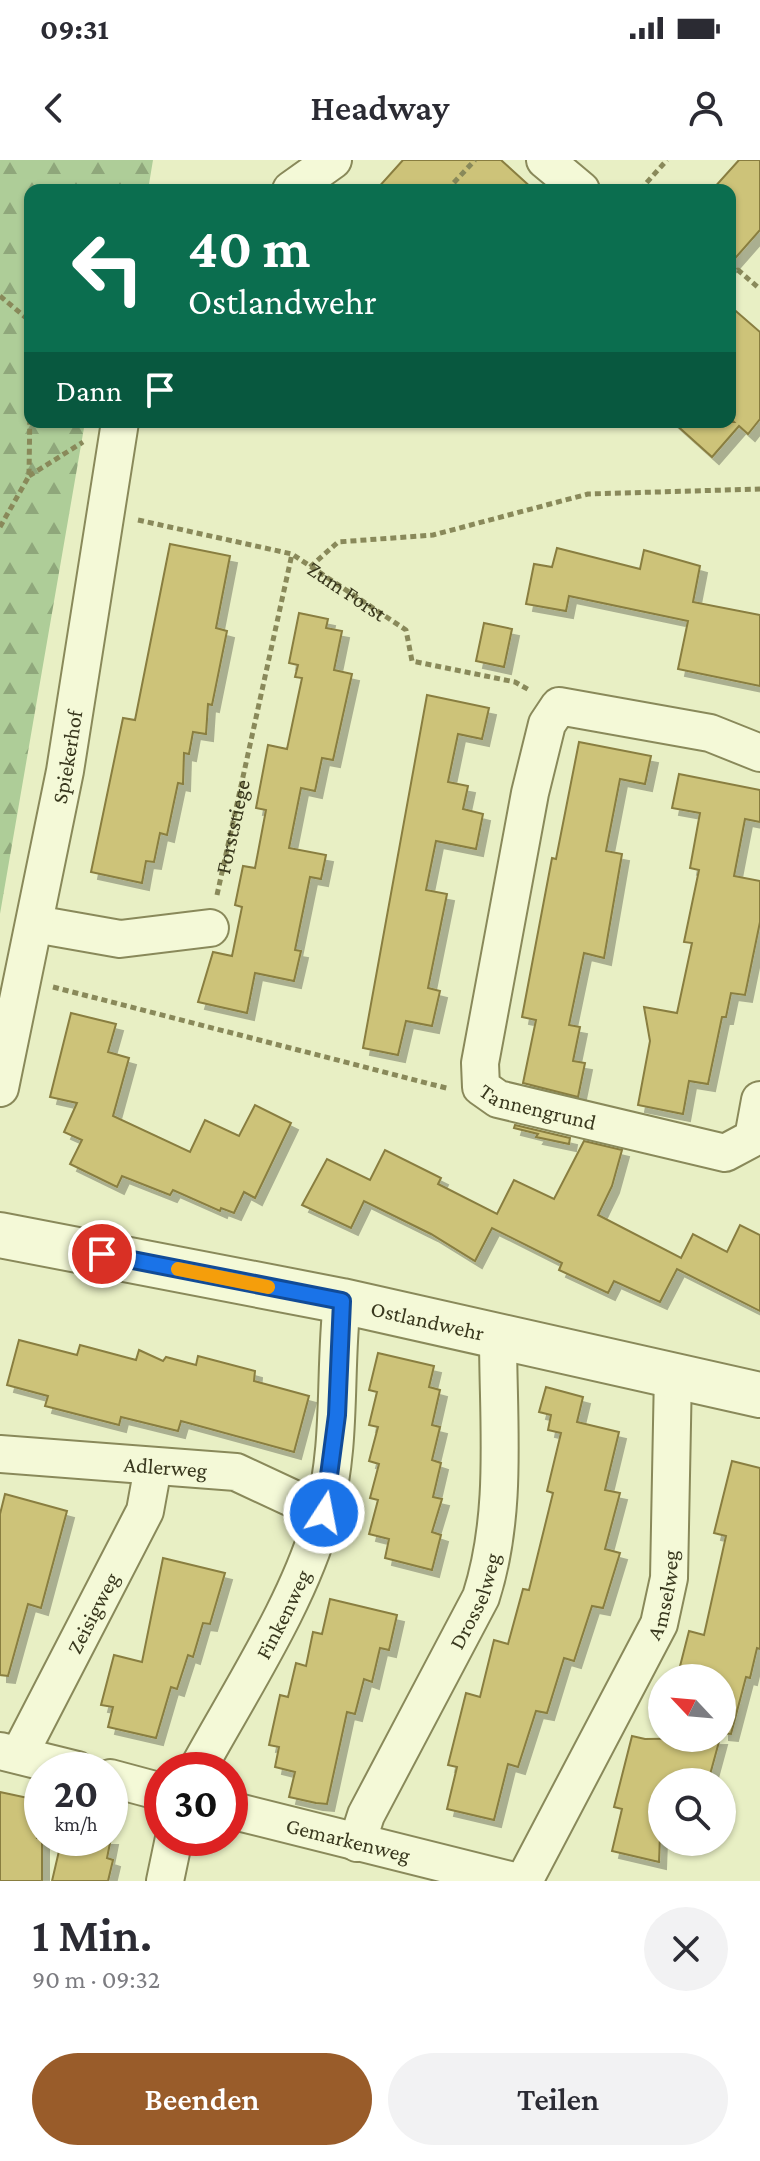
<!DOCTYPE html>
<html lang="de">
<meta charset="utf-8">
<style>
body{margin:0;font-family:"Crimson Pro",serif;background:#f2f2f3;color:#2b2b33;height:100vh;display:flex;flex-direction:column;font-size:30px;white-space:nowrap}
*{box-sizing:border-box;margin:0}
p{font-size:26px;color:#7c7c81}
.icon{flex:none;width:44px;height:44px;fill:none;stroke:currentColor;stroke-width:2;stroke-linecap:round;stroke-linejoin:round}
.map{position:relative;height:1721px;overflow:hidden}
.drawer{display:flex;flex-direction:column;background:#fff;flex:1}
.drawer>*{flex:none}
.top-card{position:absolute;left:24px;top:24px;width:712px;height:244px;border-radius:16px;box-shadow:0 2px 6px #0004;background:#0b6e4f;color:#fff;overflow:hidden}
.needle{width:52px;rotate:296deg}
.buttons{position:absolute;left:648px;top:1504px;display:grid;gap:16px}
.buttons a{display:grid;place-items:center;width:88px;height:88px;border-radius:50%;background:#fff;box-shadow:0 2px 6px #0004;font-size:40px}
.speed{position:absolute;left:24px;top:1592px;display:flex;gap:16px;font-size:40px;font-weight:700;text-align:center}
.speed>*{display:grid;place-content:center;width:104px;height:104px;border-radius:50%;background:#fff;box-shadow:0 2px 6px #0004;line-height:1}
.speed small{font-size:20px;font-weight:400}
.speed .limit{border:12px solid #d22;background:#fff;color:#111}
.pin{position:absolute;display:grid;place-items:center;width:68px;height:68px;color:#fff;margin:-34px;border:4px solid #fff;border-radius:50%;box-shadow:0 2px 8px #0007}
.me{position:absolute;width:88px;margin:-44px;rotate:11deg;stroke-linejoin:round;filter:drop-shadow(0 0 6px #0008)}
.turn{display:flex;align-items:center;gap:28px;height:168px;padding:0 32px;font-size:36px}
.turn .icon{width:104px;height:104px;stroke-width:2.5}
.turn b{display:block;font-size:56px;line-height:68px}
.then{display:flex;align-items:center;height:76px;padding:0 32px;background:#0003;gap:16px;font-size:30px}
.round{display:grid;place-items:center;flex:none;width:84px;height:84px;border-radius:42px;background:#f2f2f3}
.overview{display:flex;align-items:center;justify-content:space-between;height:136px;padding:0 32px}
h1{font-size:48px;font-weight:600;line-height:60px}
.primary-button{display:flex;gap:16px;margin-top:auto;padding:16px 32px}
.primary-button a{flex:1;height:92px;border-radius:48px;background:#995c2a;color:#fff;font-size:32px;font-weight:600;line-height:92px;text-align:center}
.primary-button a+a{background:#f2f2f3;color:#2b2b33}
.status{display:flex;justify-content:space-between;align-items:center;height:56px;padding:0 40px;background:#fff;direction:ltr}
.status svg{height:22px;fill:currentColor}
header{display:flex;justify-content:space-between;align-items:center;height:104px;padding:0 32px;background:#fff;font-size:36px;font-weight:600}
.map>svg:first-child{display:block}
.forest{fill:url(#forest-firs)}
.building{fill:#cdc379;stroke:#897e40;stroke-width:2;filter:url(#shadow)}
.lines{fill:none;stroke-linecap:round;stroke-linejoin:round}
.minor-casing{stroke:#89895a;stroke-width:40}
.tertiary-casing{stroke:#89895a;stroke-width:48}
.path{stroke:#89895a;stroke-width:5;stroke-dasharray:6 4;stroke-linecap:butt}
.minor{stroke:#f4f9d7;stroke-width:36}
.tertiary{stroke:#f4f9d7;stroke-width:44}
.route-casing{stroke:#114b97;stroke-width:20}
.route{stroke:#1a73e8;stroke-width:14}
.slow{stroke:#f59e0b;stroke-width:14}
.labels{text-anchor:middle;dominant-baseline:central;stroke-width:8;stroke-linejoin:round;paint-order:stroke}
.street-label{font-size:22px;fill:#39381e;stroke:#f0f6d4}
</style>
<div class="status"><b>09:31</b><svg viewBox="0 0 49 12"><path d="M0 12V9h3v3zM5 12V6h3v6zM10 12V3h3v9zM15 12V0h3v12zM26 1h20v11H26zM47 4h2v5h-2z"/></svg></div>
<header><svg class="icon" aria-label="back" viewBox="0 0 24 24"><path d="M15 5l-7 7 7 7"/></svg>Headway<svg class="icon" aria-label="person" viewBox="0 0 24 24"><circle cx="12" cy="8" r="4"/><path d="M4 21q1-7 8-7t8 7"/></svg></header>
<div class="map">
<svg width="760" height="1721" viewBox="0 0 760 1721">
<defs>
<pattern id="forest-firs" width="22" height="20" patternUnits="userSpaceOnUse" patternTransform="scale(2)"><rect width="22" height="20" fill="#aecd98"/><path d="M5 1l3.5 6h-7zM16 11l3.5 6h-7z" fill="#8fa77b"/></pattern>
<filter id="shadow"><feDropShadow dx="7" dy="7" stdDeviation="0" flood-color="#0004"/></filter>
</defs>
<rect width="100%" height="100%" fill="#e8efc4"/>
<!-- forest -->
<polygon class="forest" points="0,0 153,0 148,30 30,30 30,262 85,262 0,754"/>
<!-- building -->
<g class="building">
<polygon points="403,0 501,0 534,30 376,30"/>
<polygon points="739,0 760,0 760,70 730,104 730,30 712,30"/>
<polygon points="730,146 760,172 760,259 748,274 739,266 712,297 673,262 734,262 730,258"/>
<polygon points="170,384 230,396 216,468 227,471 212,545 208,544 206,574 193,572 189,594 184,593 183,624 178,623 167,675 160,673 154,702 146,701 142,723 91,712 123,558 135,560"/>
<polygon points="557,388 640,409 644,390 700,406 693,442 760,455 760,526 678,509 688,461 569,436 566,451 526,444 534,404 552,407"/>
<polygon points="299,453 328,459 326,468 342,471 334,510 352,514 333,600 322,598 315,631 301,628 289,688 326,695 321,719 310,717 295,790 301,791 294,821 255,813 247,853 198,842 213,792 232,796 242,747 235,745 243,706 255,708 266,650 256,648 268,585 287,589 302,518 295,517 298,505 289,503"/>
<polygon points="484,463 512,469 504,507 476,501"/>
<polygon points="427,535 489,548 482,579 458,574 448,622 468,626 463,649 483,654 476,689 436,681 426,730 447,734 428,828 440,831 432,866 406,861 398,895 363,888"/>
<polygon points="579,582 651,596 645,624 620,619 606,691 622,694 604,798 584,793 569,865 580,867 573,901 585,903 578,937 523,923 536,860 522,857 552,698 556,699"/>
<polygon points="679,614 760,630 760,662 745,659 734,716 760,721 760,762 745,835 731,833 726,857 722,857 708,924 689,921 683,954 638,945 650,881 644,847 677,853 692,783 684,782 699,710 690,708 700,653 672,648"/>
<polygon points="71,853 116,864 108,892 129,898 113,956 190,992 205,960 239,976 255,945 291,963 255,1038 244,1032 234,1053 221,1048 220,1051 173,1030 170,1035 122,1016 117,1027 70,1004 82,980 64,972 77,943 50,937"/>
<polygon points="515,965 570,978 569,984 536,977 538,974 514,968"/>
<polygon points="584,981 622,990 612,1026 598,1055 681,1098 693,1074 727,1092 740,1065 760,1075 760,1151 677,1109 660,1142 614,1121 608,1133 559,1110 562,1103 492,1068 475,1101 431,1074 364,1041 351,1068 302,1045 327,999 370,1020 385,990 441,1018 438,1024 497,1054 514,1020 554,1039"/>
<polygon points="19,1180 77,1195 80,1185 136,1200 139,1190 163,1201 166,1197 196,1205 198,1196 255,1211 254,1221 309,1236 294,1292 181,1261 178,1271 121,1257 119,1265 45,1246 48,1236 7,1225"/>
<polygon points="378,1193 434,1206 429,1227 440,1230 432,1265 440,1267 432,1300 441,1303 433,1337 442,1339 432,1372 441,1375 432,1410 385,1398 389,1379 369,1374 378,1340 370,1338 379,1304 369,1301 378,1267 369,1265 377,1232 369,1230"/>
<polygon points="546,1227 583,1237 577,1262 619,1272 605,1330 620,1333 605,1389 620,1393 603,1448 592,1446 574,1501 564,1498 547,1553 536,1551 518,1607 508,1604 494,1660 447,1649 457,1607 448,1605 466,1533 480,1537 494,1480 508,1484 523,1429 529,1430 553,1333 547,1331 561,1273 548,1270 551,1255 539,1252"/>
<polygon points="732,1301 760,1308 760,1489 757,1488 750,1518 746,1517 731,1574 722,1573 722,1518 677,1518 689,1471 704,1475 726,1376 714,1373"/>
<polygon points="5,1334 67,1351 41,1448 28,1444 8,1516 0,1515 0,1354"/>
<polygon points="163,1398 225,1413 210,1464 203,1463 193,1497 188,1495 177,1529 171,1527 156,1578 108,1567 113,1547 101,1545 114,1495 142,1502"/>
<polygon points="330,1439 397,1455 389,1490 380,1488 372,1522 364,1519 355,1554 347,1552 327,1644 316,1643 289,1637 295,1612 275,1607 279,1587 269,1585 280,1535 288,1537 296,1503 306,1506 313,1472 322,1474"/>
<polygon points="632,1576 645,1579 720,1578 708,1622 662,1622 659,1702 612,1691 622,1649 614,1647"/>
<polygon points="0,1632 42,1641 37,1678 42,1678 42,1721 0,1721"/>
<polygon points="62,1678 111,1678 107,1698 113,1700 108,1721 52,1721"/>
</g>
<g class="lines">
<defs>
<g id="minor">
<polyline points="545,0 581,30"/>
<polyline points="291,30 333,0"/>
<path id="s3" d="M760,593L710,573L559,546L547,564L530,633L480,903L481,927L498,939L725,993L753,978L760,940"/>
<polyline points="35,764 120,779 210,768"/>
<path id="s4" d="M0,928L65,611L120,262"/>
<path id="s5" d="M0,1294L236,1312L324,1353"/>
<polyline points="0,1591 77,1610"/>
<path id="s6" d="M19,1595L145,1351L153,1307"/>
<path id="s7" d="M197,1610C239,1533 302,1437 323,1354C342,1284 334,1212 342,1141"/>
<polyline points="110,1618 162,1632"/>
<path id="s8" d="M230,1650L514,1721"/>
<path id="s9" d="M357,1683L366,1655L481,1437C508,1353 498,1263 498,1175"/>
<polyline points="165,1721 174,1678"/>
<path id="s10" d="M524,1721L659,1464L669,1418L673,1213"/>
</g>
<g id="tertiary">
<path id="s11" d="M0,1075L342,1141L760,1235"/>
</g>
</defs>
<!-- minor casing -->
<use href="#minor" class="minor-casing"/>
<!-- tertiary casing -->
<use href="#tertiary" class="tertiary-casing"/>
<!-- path -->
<g class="path">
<polyline points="447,30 475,0"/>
<polyline points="640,30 667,0"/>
<polyline points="730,117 738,110 760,129"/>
<polyline points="0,136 30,161"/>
<polyline points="29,316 83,282"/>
<path id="s1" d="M138,360L292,394L406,470L412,501L515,522L531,531"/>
<polyline points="0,367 29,316 30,245"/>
<polyline points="310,407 338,382 433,375 588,334 760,329"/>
<path id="s2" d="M217,735L292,394"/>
<polyline points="53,827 450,929"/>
</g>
<!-- minor -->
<use href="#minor" class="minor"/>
<!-- tertiary -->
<use href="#tertiary" class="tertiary"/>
</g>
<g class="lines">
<defs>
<polyline id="route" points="102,1094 342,1141 337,1255 324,1353"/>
</defs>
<!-- route casing -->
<use href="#route" class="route-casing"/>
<!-- route -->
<use href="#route" class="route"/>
<!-- slow -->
<polyline class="slow" points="178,1109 268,1127"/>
</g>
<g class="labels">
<!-- street labels -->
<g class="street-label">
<text stroke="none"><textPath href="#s1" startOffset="224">Zum Forst</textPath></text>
<text stroke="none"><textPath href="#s4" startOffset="338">Spiekerhof</textPath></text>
<text stroke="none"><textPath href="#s2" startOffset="70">Forststiege</textPath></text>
<text stroke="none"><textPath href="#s3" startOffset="660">Tannengrund</textPath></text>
<text stroke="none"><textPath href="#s11" startOffset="436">Ostlandwehr</textPath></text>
<text stroke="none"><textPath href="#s5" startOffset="166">Adlerweg</textPath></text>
<text stroke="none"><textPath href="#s10" startOffset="320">Amselweg</textPath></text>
<text stroke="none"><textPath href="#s9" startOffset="270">Drosselweg</textPath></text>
<text stroke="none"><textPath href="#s6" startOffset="160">Zeisigweg</textPath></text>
<text stroke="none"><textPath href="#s7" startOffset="178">Finkenweg</textPath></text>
<text stroke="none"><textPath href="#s8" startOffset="122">Gemarkenweg</textPath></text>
</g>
</g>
</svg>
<div class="buttons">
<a><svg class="needle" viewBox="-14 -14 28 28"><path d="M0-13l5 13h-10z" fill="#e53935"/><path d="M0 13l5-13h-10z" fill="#7c7c81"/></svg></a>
<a><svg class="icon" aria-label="search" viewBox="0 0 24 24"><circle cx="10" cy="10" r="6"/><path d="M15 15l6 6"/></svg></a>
</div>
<div class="speed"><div>20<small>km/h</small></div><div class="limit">30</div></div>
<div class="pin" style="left:102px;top:1094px;background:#d93025"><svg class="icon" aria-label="arrive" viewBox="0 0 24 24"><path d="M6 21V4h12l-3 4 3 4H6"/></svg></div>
<svg class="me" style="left:324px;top:1353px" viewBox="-20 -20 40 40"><circle r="17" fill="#1a73e8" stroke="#fff" stroke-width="3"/><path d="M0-11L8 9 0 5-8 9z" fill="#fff"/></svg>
<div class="top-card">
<div class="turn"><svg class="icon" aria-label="left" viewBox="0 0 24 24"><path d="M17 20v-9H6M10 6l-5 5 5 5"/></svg><div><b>40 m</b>Ostlandwehr</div></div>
<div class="then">Dann<svg class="icon" aria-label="arrive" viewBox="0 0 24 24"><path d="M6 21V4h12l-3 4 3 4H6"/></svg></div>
</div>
</div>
<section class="drawer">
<div class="overview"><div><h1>1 Min.</h1><p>90 m · 09:32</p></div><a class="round"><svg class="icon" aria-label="close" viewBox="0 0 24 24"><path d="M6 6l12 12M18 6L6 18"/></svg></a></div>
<div class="primary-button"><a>Beenden</a><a>Teilen</a></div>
</section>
